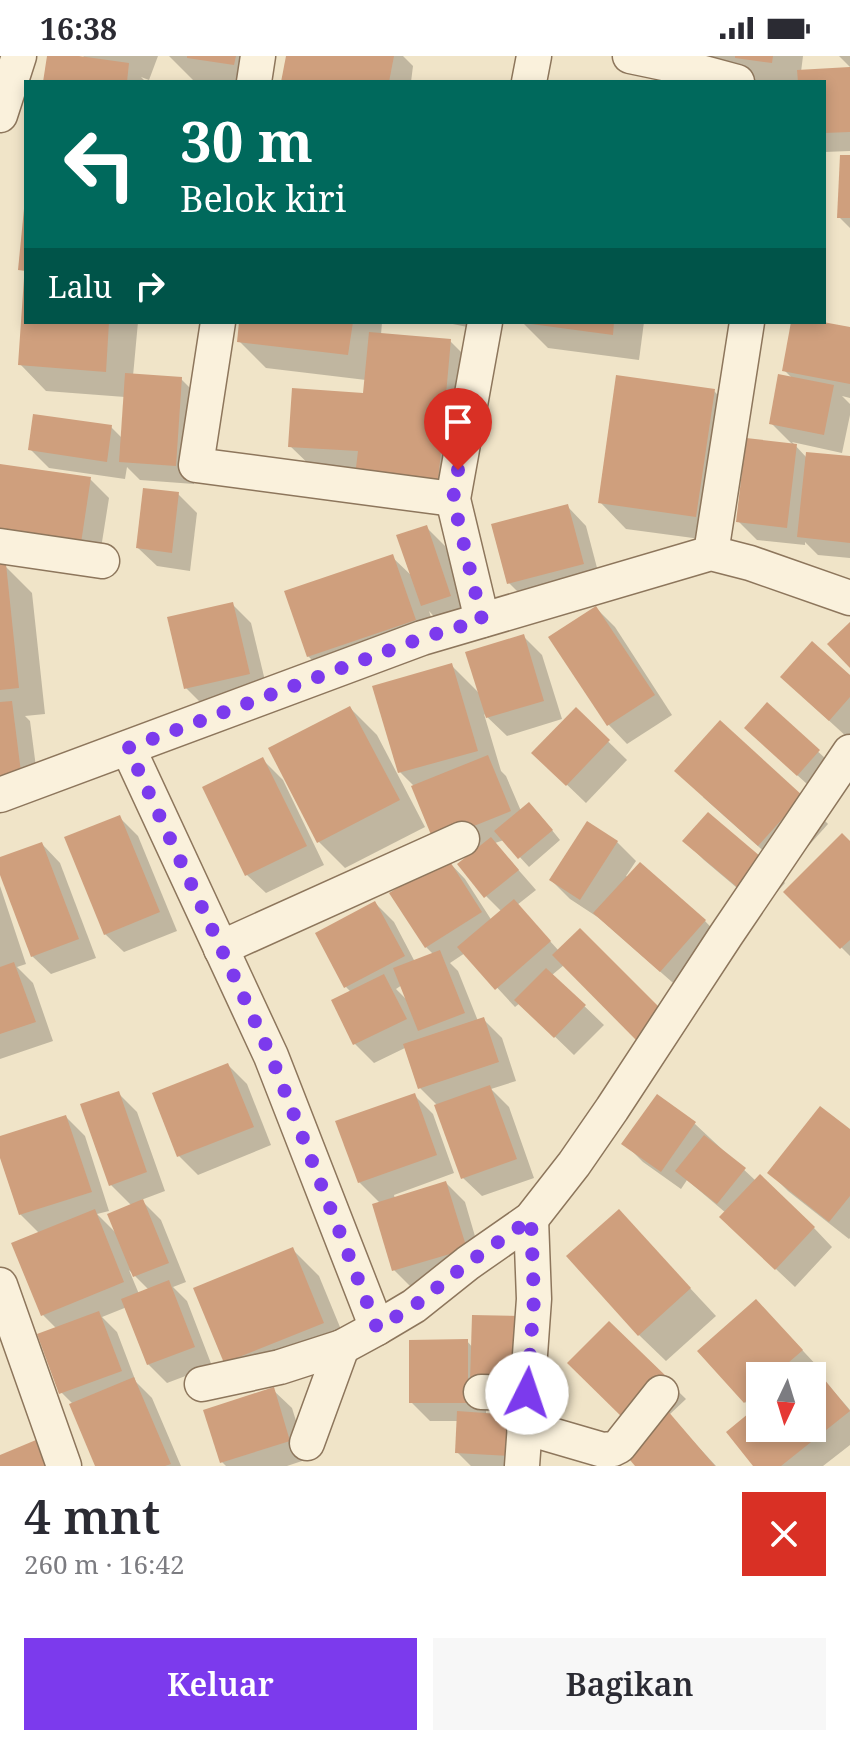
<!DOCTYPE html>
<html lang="id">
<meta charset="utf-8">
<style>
body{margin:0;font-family:"Noto Serif",serif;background:#f7f7f7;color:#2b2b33;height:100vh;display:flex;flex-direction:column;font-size:30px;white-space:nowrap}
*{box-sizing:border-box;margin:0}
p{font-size:26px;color:#7c7c81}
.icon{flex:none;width:44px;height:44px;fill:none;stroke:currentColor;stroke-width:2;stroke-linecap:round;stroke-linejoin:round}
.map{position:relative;height:1410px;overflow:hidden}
.side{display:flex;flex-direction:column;background:#fff;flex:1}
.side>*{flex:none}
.top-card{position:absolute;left:24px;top:24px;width:802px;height:244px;border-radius:0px;box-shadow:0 4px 12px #0003;background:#00695c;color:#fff;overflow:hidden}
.needle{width:52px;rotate:184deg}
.fabs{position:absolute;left:746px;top:1306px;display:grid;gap:16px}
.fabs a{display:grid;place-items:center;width:80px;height:80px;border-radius:0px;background:#fff;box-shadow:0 4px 12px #0003;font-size:40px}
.pin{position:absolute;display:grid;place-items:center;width:68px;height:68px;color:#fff;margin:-82px -34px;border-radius:50% 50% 50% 0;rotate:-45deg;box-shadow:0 0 8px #0007}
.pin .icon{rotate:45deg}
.me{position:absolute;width:88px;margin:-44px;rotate:4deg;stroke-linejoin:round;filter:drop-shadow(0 0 6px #0008)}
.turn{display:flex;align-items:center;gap:28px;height:168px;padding:0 24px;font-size:36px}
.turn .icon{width:104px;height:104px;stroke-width:2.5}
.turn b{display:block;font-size:56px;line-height:68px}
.then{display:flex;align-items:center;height:76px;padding:0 24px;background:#0003;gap:16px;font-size:30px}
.round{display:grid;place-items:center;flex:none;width:84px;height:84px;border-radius:0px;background:#f7f7f7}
.headline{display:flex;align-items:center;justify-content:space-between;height:136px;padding:0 24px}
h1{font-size:48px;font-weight:600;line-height:60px}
.action{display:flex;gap:16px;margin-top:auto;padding:16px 24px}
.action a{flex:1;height:92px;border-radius:0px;background:#7c3aed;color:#fff;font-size:32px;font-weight:600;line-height:92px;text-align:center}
.action a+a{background:#f7f7f7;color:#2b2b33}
.status{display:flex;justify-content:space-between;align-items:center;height:56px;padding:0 40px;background:#fff;direction:ltr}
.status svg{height:22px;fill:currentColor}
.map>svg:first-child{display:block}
.shadow{fill:#0003;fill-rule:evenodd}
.building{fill:#cf9f7d}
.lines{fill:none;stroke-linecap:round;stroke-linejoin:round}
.street-casing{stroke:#8d765c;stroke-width:37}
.street{stroke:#faf1dc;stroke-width:34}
.route{stroke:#7c3aed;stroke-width:14;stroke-dasharray:0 25.2}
</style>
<div class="status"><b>16:38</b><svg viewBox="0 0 49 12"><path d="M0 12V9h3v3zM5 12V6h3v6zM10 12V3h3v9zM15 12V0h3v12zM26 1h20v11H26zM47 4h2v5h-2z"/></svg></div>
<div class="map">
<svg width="850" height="1410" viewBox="0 0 850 1410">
<rect width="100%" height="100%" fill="#f0e4c8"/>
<!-- shadow -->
<g class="shadow">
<polygon points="49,0 86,3 83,0 158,0 149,24 141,21 146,26 46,26"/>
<polygon points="169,0 266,0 262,26 205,26 193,24"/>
<polygon points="288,0 403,0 413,10 411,26 283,26"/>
<polygon points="690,0 803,0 801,16 850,13 850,95 824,96 824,26 752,26"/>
<polygon points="839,0 850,0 850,11"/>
<polygon points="850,101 850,172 839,161"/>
<polygon points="26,266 138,266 133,320 181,323 200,342 194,428 140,424 127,411 125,423 49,412 30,393 111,371 122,382 125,341 46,335 20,308"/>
<polygon points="241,266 382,266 381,279 450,285 476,311 464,453 317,416 290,390 365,339 366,324 266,312 239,285"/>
<polygon points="443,266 494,266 492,276"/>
<polygon points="522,266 644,266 639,304 548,292"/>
<polygon points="793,266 812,266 850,273 850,342 842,340 850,348 850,359 842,397 792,386 807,402 850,402 850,502 818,499 805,486 805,489 757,484 738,465 794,390 771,367 793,323 785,315"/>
<polygon points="714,335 740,362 723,486 626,473 600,446"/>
<polygon points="0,410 90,423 109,442 99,505"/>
<polygon points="178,438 197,457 190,515 157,510 138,492"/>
<polygon points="568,451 586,470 601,527 527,545 509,527"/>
<polygon points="426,471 445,490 469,558 441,568 429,555 441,591 335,627 308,600 392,501 413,521"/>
<polygon points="0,510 5,510 32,537 45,658 25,660 30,665 40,742 0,747"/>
<polygon points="232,548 251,567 268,637 205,651 186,632"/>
<polygon points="596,552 615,571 672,659 627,688 609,669 551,581"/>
<path d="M523,580L542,599L562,663L507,680L484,658L501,715L506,720L521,755L538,757L560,784L529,811L504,784L495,787L536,834L517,849L559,895L580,874L683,978L657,1003L564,909L552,919L604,969L574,999L520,947L515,951L465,897L450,907L458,915L478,965L483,963L502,982L516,1025L491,1033L509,1051L534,1122L482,1140L463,1122L438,1050L420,1032L407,991L374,1007L355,988L334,945L351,936L346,931L375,847L394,866L415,906L434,899L426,891L447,804L465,823L492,865L502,856L486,840L474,796L455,804L415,731L400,716L451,609L481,639ZM402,929L408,945L396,933Z"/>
<polygon points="850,621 850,680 848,682 801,639"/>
<polygon points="767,649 838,714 817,737 765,690"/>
<polygon points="350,652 377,679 425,771 345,812 319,786"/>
<polygon points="576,654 627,704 586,747 534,697"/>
<polygon points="263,704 283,724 324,809 266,837 247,819"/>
<polygon points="703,741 802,741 828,768 786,815"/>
<polygon points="119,761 138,780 177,875 124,896 105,878"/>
<polygon points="587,768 617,786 636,805 626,820 705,865 723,884 680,933 599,862 570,843 551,824"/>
<polygon points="685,785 767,808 785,827 762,853 704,804"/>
<polygon points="42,788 60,807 96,902 51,918 32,900 0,813 0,804"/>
<polygon points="850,788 850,900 786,836"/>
<polygon points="0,830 26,908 17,911 33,927 53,985 0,1003"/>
<polygon points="228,1009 247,1028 271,1089 198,1119 179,1100"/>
<path d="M118,1037L137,1056L165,1135L141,1144L161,1164L186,1226L173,1231L187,1245L212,1310L167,1327L148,1308L127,1251L102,1261L117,1276L136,1326L152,1342L181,1410H97L73,1348L61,1336L57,1273L43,1259L40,1178L20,1158L0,1096V1082L66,1061L85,1080L109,1155L97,1158L119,1180L132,1150L111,1129ZM129,1214L149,1234L139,1238Z"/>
<polygon points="414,1039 433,1058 454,1117 394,1139 395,1143 446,1127 465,1146 484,1211 413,1233 394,1214 380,1147 359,1126"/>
<polygon points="695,1068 756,1125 814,1172 832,1191 795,1231 741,1180 726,1157 687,1124 681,1133 643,1106 624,1087"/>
<polygon points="850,1076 850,1182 849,1183 788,1135 770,1117"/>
<polygon points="619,1156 716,1260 666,1305 639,1279"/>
<polygon points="292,1193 319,1220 349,1293 226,1306"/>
<path d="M774,1264L820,1313L817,1316L850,1354V1389L823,1410H755V1355L745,1346ZM760,1320H812V1372H760Z"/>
<polygon points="609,1268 686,1343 669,1359 716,1410 638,1410 642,1378"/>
<polygon points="467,1285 473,1292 486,1339 486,1359 530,1410 471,1410 457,1396 459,1365 430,1365 411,1346"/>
<polygon points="273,1334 292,1352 308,1403 287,1410 226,1410 222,1406"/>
</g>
<!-- building -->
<g class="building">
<polygon points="47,0 79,0 129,7 127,26 43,26"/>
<polygon points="187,0 236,0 234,9 187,2"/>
<polygon points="286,0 394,0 389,26 281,26"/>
<polygon points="735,0 773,0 772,7 735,2"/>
<polygon points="850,11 850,76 824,77 824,26 798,26 797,14"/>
<polygon points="840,99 850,99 850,162 837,162"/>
<polygon points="24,153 26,153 26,215 18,214"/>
<polygon points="24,222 26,222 26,266 109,266 106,316 18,309"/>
<polygon points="239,266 353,266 348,299 237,286"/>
<polygon points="531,266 614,266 613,279 531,268"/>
<polygon points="791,266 823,266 850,271 850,328 782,315"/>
<polygon points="369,276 451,283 438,427 355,420 358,395 288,391 292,332 363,337"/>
<polygon points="125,317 182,321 176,410 119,406"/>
<polygon points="778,318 834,329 824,379 769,368"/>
<polygon points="616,319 715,333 696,461 598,447"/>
<polygon points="33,358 112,369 107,406 28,394"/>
<polygon points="746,382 797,388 787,472 736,466"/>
<polygon points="806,396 850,400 850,487 797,481"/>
<polygon points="0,408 91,421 81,487 0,475"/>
<polygon points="143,432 179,436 172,497 136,492"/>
<polygon points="568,448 584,508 507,528 491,468"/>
<polygon points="427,469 451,540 421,550 396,479"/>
<polygon points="393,498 416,564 307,601 284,535"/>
<polygon points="0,508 6,508 19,632 0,634"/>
<polygon points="233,546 250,618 184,633 167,561"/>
<polygon points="596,550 655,639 607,670 548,581"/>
<polygon points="850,566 850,612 827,588"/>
<polygon points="524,578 544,645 486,662 465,596"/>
<polygon points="812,585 850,619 850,641 829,665 780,621"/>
<polygon points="452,607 478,695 398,717 372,630"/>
<polygon points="12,645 22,724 0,727 0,646"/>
<polygon points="767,646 820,694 797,720 744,672"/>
<polygon points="350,650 400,744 317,787 268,692"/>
<polygon points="576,651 610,684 566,730 531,697"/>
<polygon points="720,664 803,740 758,790 674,715"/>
<polygon points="488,699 511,755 434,786 411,730"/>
<polygon points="263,701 307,790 245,820 202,731"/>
<polygon points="529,746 553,774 518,803 494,775"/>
<polygon points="708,756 768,807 743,836 682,785"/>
<polygon points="120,759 160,856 104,879 64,781"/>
<polygon points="587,765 618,785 580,844 549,824"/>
<polygon points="842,777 850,785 850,884 840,893 783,836"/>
<polygon points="491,781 519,814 484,842 457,808"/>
<polygon points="42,786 79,883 31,901 0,819 0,801"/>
<polygon points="447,801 482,856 425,892 389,837"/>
<polygon points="640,806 706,864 660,916 593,857"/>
<polygon points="514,843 551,885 495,934 457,891"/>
<polygon points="375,845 405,900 344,932 315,877"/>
<polygon points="580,872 666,958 637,985 552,899"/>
<polygon points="440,894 465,957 418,975 393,912"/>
<polygon points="14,906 36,966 0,978 0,911"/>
<polygon points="546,912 586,949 554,982 514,944"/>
<polygon points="384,918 407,963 353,989 331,944"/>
<polygon points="484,961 499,1006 418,1033 403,988"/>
<polygon points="228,1007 254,1071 177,1101 152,1037"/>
<polygon points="490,1029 517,1103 461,1123 434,1049"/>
<polygon points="119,1035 147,1116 109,1130 80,1048"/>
<polygon points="415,1037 437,1099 358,1127 335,1065"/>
<polygon points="657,1038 696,1066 661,1116 621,1088"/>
<polygon points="820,1050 850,1073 850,1140 829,1166 767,1117"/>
<polygon points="66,1059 92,1136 19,1159 0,1102 0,1080"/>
<polygon points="704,1079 746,1112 717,1148 675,1115"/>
<polygon points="760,1118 815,1171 775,1214 719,1161"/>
<polygon points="446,1125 467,1193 392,1215 372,1148"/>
<polygon points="143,1143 169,1207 133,1221 107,1158"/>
<polygon points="95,1153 124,1226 41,1260 11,1187"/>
<polygon points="619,1153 691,1232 638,1280 566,1200"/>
<polygon points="293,1191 324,1267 224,1307 193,1232"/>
<polygon points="169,1224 195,1291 147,1309 121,1243"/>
<polygon points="756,1243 803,1294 773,1320 760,1320 760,1332 744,1347 697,1295"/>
<polygon points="99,1255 122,1315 59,1338 37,1278"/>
<polygon points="472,1259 527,1260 525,1328 470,1326"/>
<polygon points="609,1265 669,1323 626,1365 567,1307"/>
<polygon points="468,1283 468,1347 409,1347 409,1284"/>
<polygon points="811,1307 850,1355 781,1410 753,1410 726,1376 760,1348 760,1372 812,1372 812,1320 795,1320"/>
<polygon points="134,1321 171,1408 165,1410 95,1410 69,1348"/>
<polygon points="274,1331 290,1385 220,1407 203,1354"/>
<polygon points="667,1354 715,1410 635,1410 621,1393"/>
<polygon points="457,1355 514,1359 512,1400 455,1397"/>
<polygon points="36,1384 46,1410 0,1410 0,1399"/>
</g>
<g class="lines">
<defs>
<g id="street">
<polyline points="630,0 678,10 737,26"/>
<polyline points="254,26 258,0"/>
<polyline points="529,26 534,0"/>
<polyline points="0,59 19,0"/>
<polyline points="218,266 196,409 453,443"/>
<polyline points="0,490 102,505"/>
<polyline points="711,497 747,266"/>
<polyline points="482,564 453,443 485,266"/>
<polyline points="128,692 271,1000 377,1272"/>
<polyline points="0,739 422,582 711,497 750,507 850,542"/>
<polyline points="221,893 236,885 462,783"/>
<polyline points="0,1229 64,1410"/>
<polyline points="202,1328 280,1311 342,1291 377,1272 414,1250 468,1207 531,1163 574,1108 612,1053 726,879 850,696"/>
<polyline points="481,1336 527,1337"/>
<polyline points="524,1371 603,1394 613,1393 619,1390 661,1337"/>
<polyline points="307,1387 342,1291"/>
<polyline points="522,1410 534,1243 531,1163"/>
</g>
</defs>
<!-- street casing -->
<use href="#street" class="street-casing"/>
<!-- street -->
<use href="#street" class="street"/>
</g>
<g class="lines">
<!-- route -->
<polyline class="route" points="458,414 453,443 482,564 422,582 128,692 271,1000 377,1272 414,1250 468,1207 531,1163 534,1243 527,1337"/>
</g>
</svg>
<div class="fabs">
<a><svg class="needle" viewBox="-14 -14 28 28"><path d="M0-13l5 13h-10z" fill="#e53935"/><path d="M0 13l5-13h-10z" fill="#7c7c81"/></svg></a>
</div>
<div class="pin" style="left:458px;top:414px;background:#d93025"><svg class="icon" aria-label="arrive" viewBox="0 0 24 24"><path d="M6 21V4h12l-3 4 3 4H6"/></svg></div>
<svg class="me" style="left:527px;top:1337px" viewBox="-20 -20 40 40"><circle r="19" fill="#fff"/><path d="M0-13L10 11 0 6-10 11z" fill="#7c3aed"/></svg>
<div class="top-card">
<div class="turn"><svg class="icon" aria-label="left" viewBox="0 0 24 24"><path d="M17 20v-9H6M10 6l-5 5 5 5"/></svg><div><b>30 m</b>Belok kiri</div></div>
<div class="then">Lalu<svg class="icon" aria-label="right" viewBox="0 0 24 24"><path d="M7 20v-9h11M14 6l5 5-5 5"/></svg></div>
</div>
</div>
<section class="side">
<div class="headline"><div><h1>4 mnt</h1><p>260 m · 16:42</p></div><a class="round" style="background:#d93025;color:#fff"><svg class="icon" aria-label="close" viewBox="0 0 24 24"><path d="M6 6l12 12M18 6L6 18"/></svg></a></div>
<div class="action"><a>Keluar</a><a>Bagikan</a></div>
</section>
